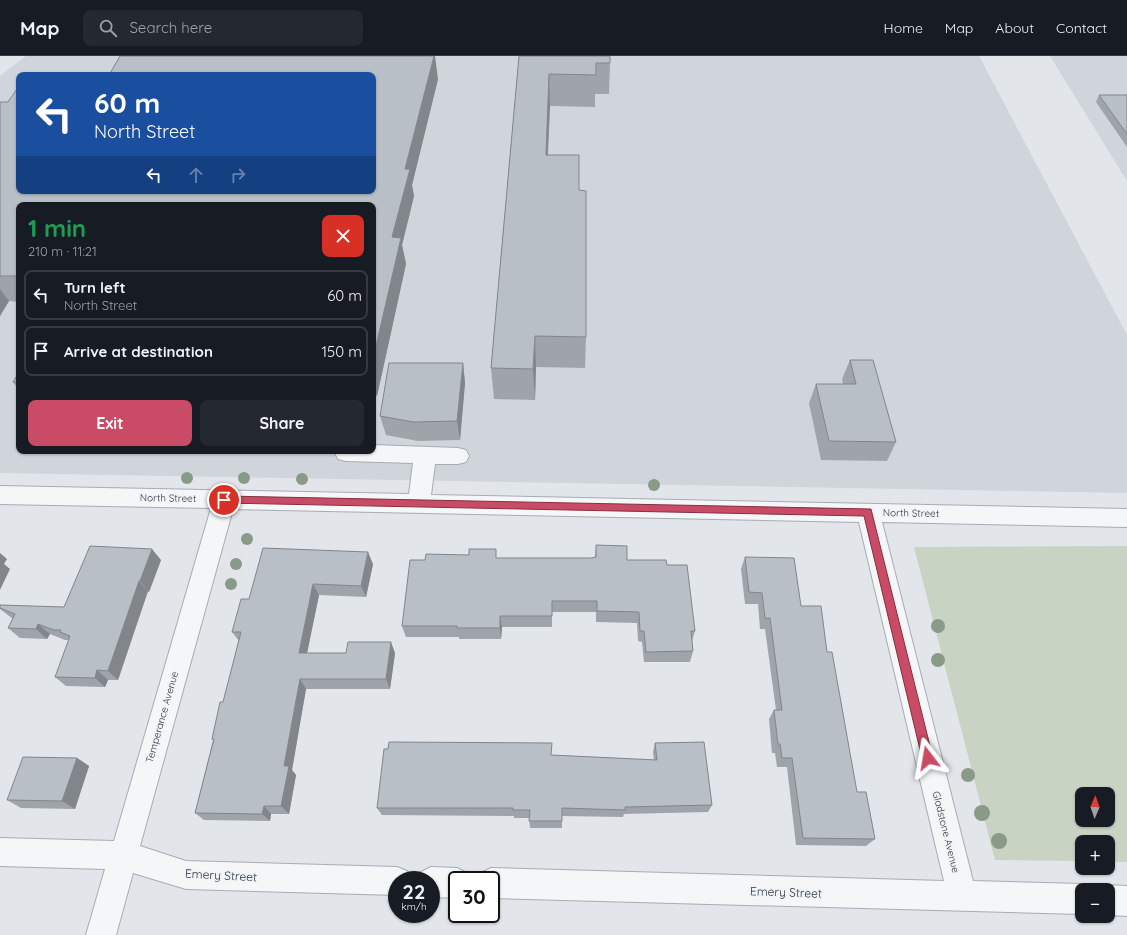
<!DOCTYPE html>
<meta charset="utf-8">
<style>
body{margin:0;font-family:Quicksand,sans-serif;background:#242831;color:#f1f3f6;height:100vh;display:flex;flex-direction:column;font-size:15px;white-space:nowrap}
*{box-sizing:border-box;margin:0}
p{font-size:13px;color:#9ea1a6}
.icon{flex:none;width:22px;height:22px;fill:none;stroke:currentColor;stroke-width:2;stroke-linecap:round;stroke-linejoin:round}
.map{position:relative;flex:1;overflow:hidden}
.sheet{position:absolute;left:16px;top:146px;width:360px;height:252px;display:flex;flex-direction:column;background:#171b24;border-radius:8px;box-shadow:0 1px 3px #0004}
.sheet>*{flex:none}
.banner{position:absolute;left:16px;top:16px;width:360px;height:122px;border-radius:8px;box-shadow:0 1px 3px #0004;background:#1a4fa0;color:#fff;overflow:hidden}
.needle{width:26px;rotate:2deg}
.tools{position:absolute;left:1075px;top:731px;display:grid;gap:8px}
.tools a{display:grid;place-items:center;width:40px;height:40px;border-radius:8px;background:#171b24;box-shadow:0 1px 3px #0004;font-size:20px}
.speed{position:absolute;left:388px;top:815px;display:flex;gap:8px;font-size:20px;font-weight:700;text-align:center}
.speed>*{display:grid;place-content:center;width:52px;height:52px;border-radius:50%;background:#171b24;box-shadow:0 1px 3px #0004;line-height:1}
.speed small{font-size:10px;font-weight:400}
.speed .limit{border:2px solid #111;border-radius:6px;background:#fff;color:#111}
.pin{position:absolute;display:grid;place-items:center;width:34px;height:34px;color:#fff;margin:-17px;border:2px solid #fff;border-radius:50%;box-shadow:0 1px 4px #0007}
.me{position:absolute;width:44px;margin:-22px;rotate:346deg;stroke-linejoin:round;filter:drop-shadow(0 0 3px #0008)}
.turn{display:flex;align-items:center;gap:14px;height:84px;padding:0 12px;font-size:18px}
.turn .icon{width:52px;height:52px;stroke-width:2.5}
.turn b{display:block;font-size:28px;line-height:34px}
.lanes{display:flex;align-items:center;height:38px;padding:0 12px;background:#0003;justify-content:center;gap:20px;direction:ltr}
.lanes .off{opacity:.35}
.round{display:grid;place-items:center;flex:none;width:42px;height:42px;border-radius:8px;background:#242831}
.headline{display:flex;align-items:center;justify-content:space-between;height:68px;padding:0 12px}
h1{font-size:24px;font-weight:700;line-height:30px;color:#1e9e55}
.cta{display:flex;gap:8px;margin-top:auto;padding:8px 12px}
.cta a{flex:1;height:46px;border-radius:8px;background:#ca4b66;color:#fff;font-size:16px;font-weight:700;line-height:46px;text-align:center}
.cta a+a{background:#242831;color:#f1f3f6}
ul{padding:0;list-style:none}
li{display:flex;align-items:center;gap:12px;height:50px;margin:0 8px 6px;padding:0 4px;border:2px solid #363941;border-radius:8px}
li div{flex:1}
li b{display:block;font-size:15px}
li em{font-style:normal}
header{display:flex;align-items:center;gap:24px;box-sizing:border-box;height:56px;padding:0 20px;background:#171b24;border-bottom:1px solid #363941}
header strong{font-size:19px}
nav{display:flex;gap:22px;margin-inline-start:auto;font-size:14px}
.search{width:280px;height:36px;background:#242831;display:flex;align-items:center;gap:10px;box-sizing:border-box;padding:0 14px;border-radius:8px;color:#9ea1a6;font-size:15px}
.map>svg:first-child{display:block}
.built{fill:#d0d5dc;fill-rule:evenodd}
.green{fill:#c8d3c3;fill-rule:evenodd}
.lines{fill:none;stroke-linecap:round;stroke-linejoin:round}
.minor-casing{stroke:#a7acb4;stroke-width:2}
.minor{fill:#f4f6f8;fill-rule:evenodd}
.tree{fill:#899a88}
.wall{fill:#9fa4aa}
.shaded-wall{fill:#82868b}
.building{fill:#b9bfc6;stroke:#82868b}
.route{fill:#ca4b66;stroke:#833142}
.labels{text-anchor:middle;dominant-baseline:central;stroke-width:3;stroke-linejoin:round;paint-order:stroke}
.street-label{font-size:10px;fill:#2a3441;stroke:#f1f4f7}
.near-street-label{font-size:12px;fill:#2a3441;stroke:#f1f4f7}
</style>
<header>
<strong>Map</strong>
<div class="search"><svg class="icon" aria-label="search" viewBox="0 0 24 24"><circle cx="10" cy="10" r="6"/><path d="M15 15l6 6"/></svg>Search here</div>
<nav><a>Home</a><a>Map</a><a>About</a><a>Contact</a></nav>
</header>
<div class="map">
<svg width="1127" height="879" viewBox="0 0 1127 879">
<rect width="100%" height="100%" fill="#e2e5ea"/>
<!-- built -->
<g class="built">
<path d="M26,0H979L1127,279V437L0,417V20ZM19,19H373V135H19ZM19,149H373V395H19Z"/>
<polygon points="1050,0 1127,0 1127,125"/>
</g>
<!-- green -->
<path class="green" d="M1127,490V806H1108V786H1082V805L995,804L914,491ZM1082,738H1108V764H1082Z"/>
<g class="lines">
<defs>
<g id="minor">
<polygon points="373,389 458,392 466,394 469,400 466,406 458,408 435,408 431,439 1127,453 1127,471 882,466 973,825 1082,828 1093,834 1082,834 1082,858 491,842 491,824 478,824 481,817 491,812 944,825 859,466 233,453 140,790 186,805 397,811 407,815 411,824 397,824 397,839 186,833 133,817 116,879 86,879 105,813 0,810 0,782 114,785 211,452 0,448 0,430 409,438 413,407 346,405 338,403 335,397 336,395 373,395"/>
<polygon points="431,811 457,812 467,817 470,824 457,824 457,842 431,841 431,824 417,824 421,816"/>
<polygon points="1108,829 1127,830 1127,860 1108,859 1108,834 1097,834"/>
</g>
</defs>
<!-- minor casing -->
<use href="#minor" class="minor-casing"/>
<!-- minor -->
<use href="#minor" class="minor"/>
</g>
<!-- trees -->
<g class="tree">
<circle cx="187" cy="422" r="6"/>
<circle cx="244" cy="422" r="6"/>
<circle cx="302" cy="423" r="6"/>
<circle cx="654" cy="429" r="6"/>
<circle cx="247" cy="483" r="6"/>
<circle cx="236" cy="508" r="6"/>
<circle cx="231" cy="528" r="6"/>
<circle cx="938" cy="570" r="7"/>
<circle cx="938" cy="604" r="7"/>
<circle cx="968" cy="719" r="7"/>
<circle cx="982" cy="757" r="8"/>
<circle cx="999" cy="785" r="8"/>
</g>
<!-- wall -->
<g class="wall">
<polygon points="519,0 610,7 609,38 595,38 595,51 550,50 548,99 579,134 586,281 585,312 536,311 535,344 494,343 491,312"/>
<polygon points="438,23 412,129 414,140 402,189 406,208 377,340 373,340 373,149 19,149 19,246 9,245 0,260 0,46 19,135"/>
<polygon points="1099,39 1127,39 1127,91 1096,46"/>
<polygon points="850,304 896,386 887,405 821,404 809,347 816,328 843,328 842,323"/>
<polygon points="463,307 465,327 460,384 418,385 386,379 380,360"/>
<polygon points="19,316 19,334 13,326"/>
<polygon points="596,489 627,504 667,509 695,575 692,585 693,595 690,606 644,606 642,586 638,585 637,567 596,566 596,556 552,556 552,571 502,571 501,583 459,583 459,581 406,581 402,570 497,502 591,502 595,501"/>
<polygon points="745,501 801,550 827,596 857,736 875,783 866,790 796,789 787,711 777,711 775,697 772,697 769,663 774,654 776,654 765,573 760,573 758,548 745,548 741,513"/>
<polygon points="161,504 149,536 148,535 118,624 108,624 105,631 66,630 55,621 69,584 65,584 50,578 47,583 20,582 8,572 13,563 0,553 0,549 64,551"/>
<polygon points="373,508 366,541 319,539 307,597 395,597 390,633 306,633 292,714 296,719 289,758 271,758 270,765 204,764 195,757 213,684 212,683 223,646 239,585 232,576 249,543"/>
<polygon points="655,687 712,749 708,756 624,758 623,761 562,760 562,772 530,772 529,762 514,762 514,760 382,759 377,752 552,699 654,704 653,696"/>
<polygon points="77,702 89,710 75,753 21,752 7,744"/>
</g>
<!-- shaded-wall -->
<g class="shaded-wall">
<polygon points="434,0 435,0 438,23 412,129 414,140 402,189 406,208 377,340 373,326 373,303 392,181 405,113"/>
<polygon points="549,18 550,50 546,131 546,99"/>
<polygon points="0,233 9,245 0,260"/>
<polygon points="535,280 536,311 535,344 533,313"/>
<polygon points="463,307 465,327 460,384 457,365"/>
<polygon points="152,493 161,504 149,536 140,525"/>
<polygon points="368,496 373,508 366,541 361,530"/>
<polygon points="0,497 7,503 4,508 10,513 0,534"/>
<polygon points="139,525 148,535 118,624 108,615"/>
<polygon points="313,528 319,539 305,607 299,597"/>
<polygon points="500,560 502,571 501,583 500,572"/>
<polygon points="38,568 50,578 47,583 36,573"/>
<polygon points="391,586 395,597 390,633 386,623"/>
<polygon points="97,614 108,624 105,631 95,622"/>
<polygon points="300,623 306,633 292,714 296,719 289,758 281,750 284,710"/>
<polygon points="77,702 89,710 75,753 62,745"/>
<polygon points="264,750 271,758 270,765 262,758"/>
</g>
<!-- building -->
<g class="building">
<polygon points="120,0 434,0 405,113 410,113 392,181 401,182 373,303 373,149 19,149 19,220 0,220 0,46 8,46 19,30 19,135 373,135 373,19 109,19"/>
<polygon points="519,0 610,0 610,7 596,7 596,19 549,18 546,99 579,99 579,134 586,135 586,281 535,280 533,313 491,312"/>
<polygon points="28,18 39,18 40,19 27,19"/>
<polygon points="1099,39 1127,39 1127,78"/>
<polygon points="850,304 873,304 896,386 829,385 816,328 856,328"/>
<polygon points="389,307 463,307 457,365 413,366 380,360"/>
<polygon points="19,316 19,326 13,326"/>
<polygon points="596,489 627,490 627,504 666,504 667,509 687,509 695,575 691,575 693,595 646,596 644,575 640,575 639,556 597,555 597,545 552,545 552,560 500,560 500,572 457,572 457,570 402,570 410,504 425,504 426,498 469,499 469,493 496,493 496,502 591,502 596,501"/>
<polygon points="90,490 152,493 140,525 139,525 108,615 97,614 95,622 55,621 70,580 60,576 61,574 54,574 38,568 36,573 8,572 15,558 0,552 0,549 64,551"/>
<polygon points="263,492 368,496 361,530 313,528 299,597 346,597 348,586 391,586 386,623 300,623 284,710 289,710 281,750 264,750 262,758 195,757 214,683 212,683 220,646 223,646 241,576 232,576 241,543 249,543"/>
<polygon points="745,501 794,502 801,550 821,550 827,596 832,596 857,736 866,736 875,783 803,782 792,702 782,702 780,688 778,688 774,654 782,654 770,562 765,562 762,537 749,536"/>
<polygon points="389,686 552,687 551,699 657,704 655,687 704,686 712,749 625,751 625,754 562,752 562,765 529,765 530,754 513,754 513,752 377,752 384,693 388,693"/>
<polygon points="23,701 77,702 62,745 7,744"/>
</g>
<!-- route -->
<polygon class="route" points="224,440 871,453 933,702 932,706 928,707 924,706 922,702 864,460 224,447 221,446 220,444 221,441"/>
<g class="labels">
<!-- street labels -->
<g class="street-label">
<text transform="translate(168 442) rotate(1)">North Street</text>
<text transform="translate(911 457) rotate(1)">North Street</text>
<text transform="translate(162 661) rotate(-74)">Temperance Avenue</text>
<text transform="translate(946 776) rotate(76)">Gladstone Avenue</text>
</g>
<!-- near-street labels -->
<g class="near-street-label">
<text transform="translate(221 819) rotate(3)">Emery Street</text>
<text transform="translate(786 836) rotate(2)">Emery Street</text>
</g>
</g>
</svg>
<div class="tools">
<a><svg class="needle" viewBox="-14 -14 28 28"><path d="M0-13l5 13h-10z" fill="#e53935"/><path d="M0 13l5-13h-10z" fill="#9ea1a6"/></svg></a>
<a>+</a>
<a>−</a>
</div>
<div class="speed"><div>22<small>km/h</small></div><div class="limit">30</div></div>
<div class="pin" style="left:224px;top:444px;background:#d93025"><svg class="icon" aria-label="arrive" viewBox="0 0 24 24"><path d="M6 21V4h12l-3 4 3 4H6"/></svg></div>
<svg class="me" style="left:928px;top:702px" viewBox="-20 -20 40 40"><path d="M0-17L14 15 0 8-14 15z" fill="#ca4b66" stroke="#fff" stroke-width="4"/></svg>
<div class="banner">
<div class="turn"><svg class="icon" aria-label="left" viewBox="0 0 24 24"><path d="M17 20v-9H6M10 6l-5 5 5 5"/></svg><div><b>60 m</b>North Street</div></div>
<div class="lanes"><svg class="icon" aria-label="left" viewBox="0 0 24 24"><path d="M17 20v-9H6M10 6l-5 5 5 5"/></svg><svg class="icon off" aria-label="ahead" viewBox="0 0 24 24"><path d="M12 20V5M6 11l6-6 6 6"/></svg><svg class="icon off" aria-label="right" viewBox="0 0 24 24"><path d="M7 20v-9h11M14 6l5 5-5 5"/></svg></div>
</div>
<section class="sheet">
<div class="headline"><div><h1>1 min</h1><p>210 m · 11:21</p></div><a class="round" style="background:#d93025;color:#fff"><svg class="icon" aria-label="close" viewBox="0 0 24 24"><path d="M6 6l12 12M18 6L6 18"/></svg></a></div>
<ul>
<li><svg class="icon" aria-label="left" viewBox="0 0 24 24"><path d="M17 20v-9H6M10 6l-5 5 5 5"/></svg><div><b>Turn left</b><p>North Street</p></div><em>60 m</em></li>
<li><svg class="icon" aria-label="arrive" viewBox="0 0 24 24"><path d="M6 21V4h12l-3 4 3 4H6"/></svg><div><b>Arrive at destination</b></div><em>150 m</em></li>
</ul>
<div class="cta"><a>Exit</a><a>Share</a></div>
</section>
</div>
